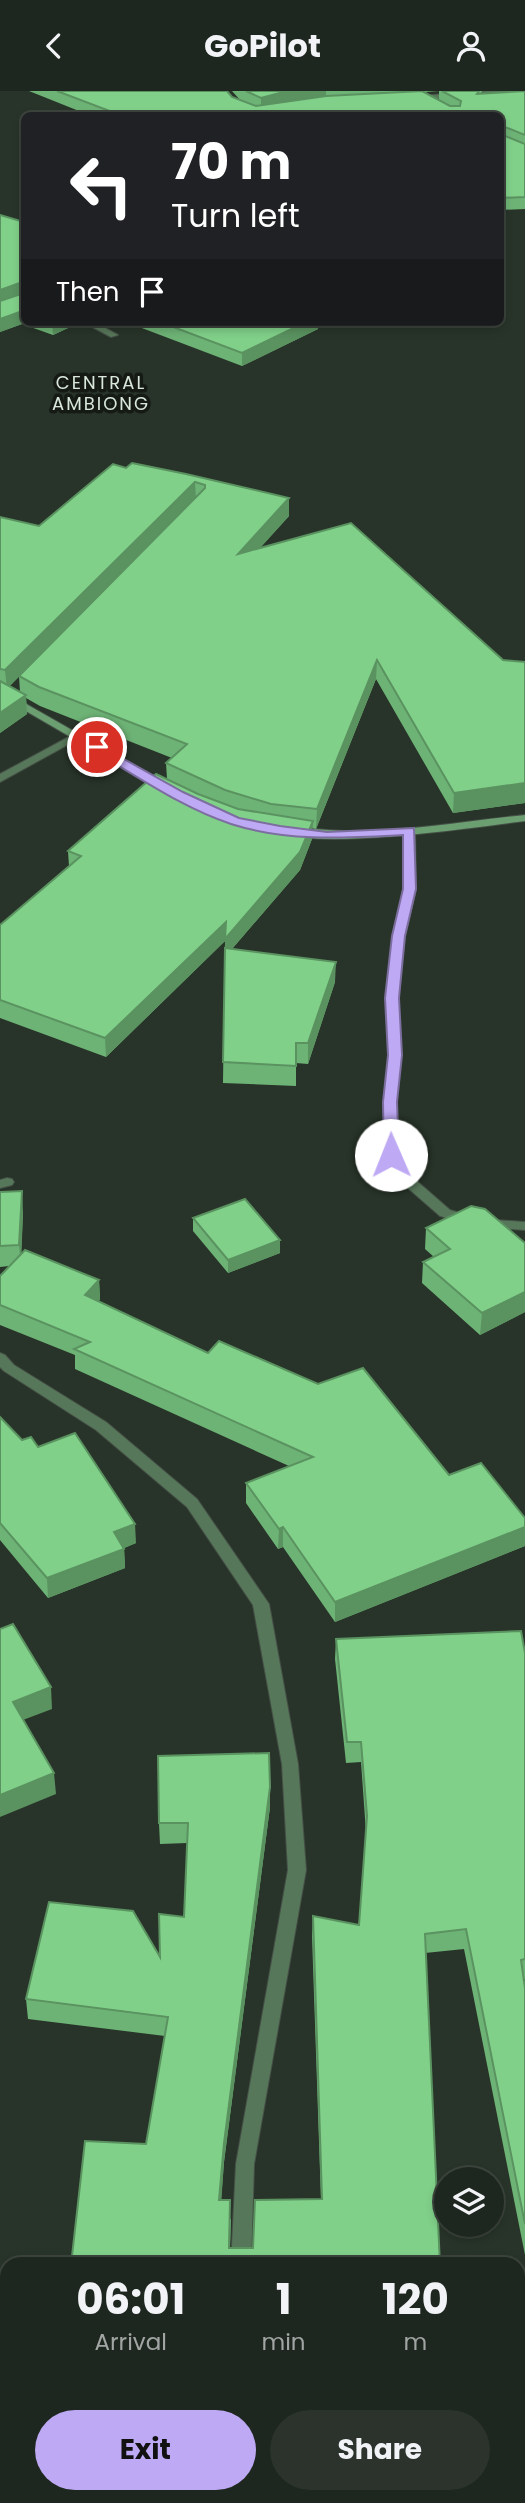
<!DOCTYPE html>
<style>
body{margin:0;font-family:Poppins,sans-serif;background:#2b332c;color:#f1f3f6;height:100vh;display:flex;flex-direction:column;font-size:26px;white-space:nowrap}
*{box-sizing:border-box;margin:0}
p{font-size:23px;color:#a1a5a4}
.icon{flex:none;width:38px;height:38px;fill:none;stroke:currentColor;stroke-width:2;stroke-linecap:round;stroke-linejoin:round}
.map{position:relative;flex:1;overflow:hidden}
.side{position:absolute;left:0px;top:2166px;width:525px;height:247px;display:flex;flex-direction:column;background:#1e271f;border-radius:21px 21px 0 0;box-shadow:0 4px 10px #0003,0 0 0 2px #3c443d}
.side>*{flex:none}
.guide{position:absolute;left:21px;top:21px;width:483px;height:214px;border-radius:10px;box-shadow:0 4px 10px #0003,0 0 0 2px #3c443d;background:#202124;color:#fff;overflow:hidden}
.fabs{position:absolute;left:434px;top:2076px;display:grid;gap:14px}
.fabs a{display:grid;place-items:center;width:70px;height:70px;border-radius:50%;background:#1e271f;box-shadow:0 4px 10px #0003,0 0 0 2px #3c443d;font-size:35px}
.pin{position:absolute;display:grid;place-items:center;width:60px;height:60px;color:#fff;margin:-30px;border:4px solid #fff;border-radius:50%;box-shadow:0 2px 7px #0007}
.me{position:absolute;width:77px;margin:-38px;rotate:359deg;stroke-linejoin:round;filter:drop-shadow(0 0 5px #0008)}
.turn{display:flex;align-items:center;gap:24px;height:147px;padding:0 35px;font-size:32px}
.turn .icon{width:91px;height:91px;stroke-width:2.5}
.turn b{display:block;font-size:49px;line-height:60px}
.then{display:flex;align-items:center;height:66px;padding:0 35px;background:#0003;gap:14px;font-size:26px}
.eta{display:flex;justify-content:space-evenly;align-items:center;height:119px;text-align:center}
.eta b{font-size:42px;font-weight:700;line-height:49px}
.action{display:flex;gap:14px;margin-top:auto;padding:14px 35px}
.action a{flex:1;height:80px;border-radius:42px;background:#bea9f4;color:#111;font-size:28px;font-weight:700;line-height:80px;text-align:center}
.action a+a{background:#2b332c;color:#f1f3f6}
header{display:flex;justify-content:space-between;align-items:center;height:91px;padding:0 35px;background:#1e271f;font-size:32px;font-weight:700}
.map>svg:first-child{display:block}
.lines{fill:none;stroke-linecap:round;stroke-linejoin:round}
.street-casing{stroke:#455046;stroke-width:2}
.secondary-casing{stroke:#455046;stroke-width:2}
.street{fill:#57775a;fill-rule:evenodd}
.secondary{fill:#6b9e70;fill-rule:evenodd}
.wall{fill:#6eb376;fill-rule:evenodd}
.shaded-wall{fill:#5a9260}
.building{fill:#80d089;stroke:#5a9260;stroke-width:2}
.route{fill:#bea9f4;stroke:#7c6e9f;stroke-width:2}
.labels{text-anchor:middle;dominant-baseline:central;stroke-width:7;stroke-linejoin:round;paint-order:stroke}
.far-neighbourhood-label{font-size:18px;letter-spacing:2px;fill:#dae8db;stroke:#151a15}
</style>
<header><svg class="icon" aria-label="back" viewBox="0 0 24 24"><path d="M15 5l-7 7 7 7"/></svg>GoPilot<svg class="icon" aria-label="person" viewBox="0 0 24 24"><circle cx="12" cy="8" r="4"/><path d="M4 21q1-7 8-7t8 7"/></svg></header>
<div class="map">
<svg width="525" height="2412" viewBox="0 0 525 2412">
<rect width="100%" height="100%" fill="#283429"/>
<g class="lines">
<defs>
<g id="street">
<polygon points="487,0 523,0 519,2 418,9 414,7 418,5"/>
<polygon points="83,231 94,231 118,244 111,246"/>
<polygon points="76,642 81,645 80,647 0,691 0,683"/>
<polygon points="409,737 415,740 416,798 405,845 398,907 401,964 396,1011 398,1064 411,1085 450,1119 480,1128 525,1131 525,1139 480,1136 440,1125 401,1091 384,1064 384,1011 389,964 386,907 393,845 404,798 403,740"/>
<polygon points="7,1087 12,1088 14,1091 12,1094 0,1097 0,1089"/>
<polygon points="0,1262 5,1264 14,1274 106,1331 197,1408 269,1513 298,1673 306,1779 254,2073 251,2174 231,2174 236,2073 288,1779 282,1673 253,1514 187,1416 96,1339 4,1280 0,1276"/>
<rect x="232" y="2406" width="20" height="6"/>
</g>
<g id="secondary">
<polygon points="0,598 170,695 172,697 170,699 162,699 0,605"/>
<path d="M525,724V730C486,735 313,760 287,741C296,735 333,740 346,740C406,741 466,730 525,724Z"/>
</g>
</defs>
<!-- street casing -->
<use href="#street" class="street-casing"/>
<!-- secondary casing -->
<use href="#secondary" class="secondary-casing"/>
<!-- street -->
<use href="#street" class="street"/>
<!-- secondary -->
<use href="#secondary" class="secondary"/>
</g>
<!-- wall -->
<g class="wall">
<path d="M29,0H227L232,6L241,10L232,0H482L481,3L525,0V118L500,119V24H89ZM439,0V9L425,1Z"/>
<polygon points="24,131 24,231 81,231 53,244 22,233 0,241"/>
<polygon points="126,231 318,231 318,238 242,275"/>
<path d="M126,377L289,407V425L260,457L503,569L525,571V712L453,722L376,588L316,738L312,737V748L300,779L232,858L335,891L308,973L296,972V995L223,992L225,850L106,966L0,927V834L69,775L68,760L167,688L166,672L172,667L40,615L26,607L27,623L0,642V426L39,435ZM19,585L20,601L9,595Z"/>
<polygon points="0,1101 23,1121 21,1163 99,1189 100,1208 99,1210 449,1384 525,1427 525,1455 335,1531 283,1456 278,1458 246,1412 246,1392 289,1375 75,1278 75,1264 0,1234 0,1185 9,1175 0,1176"/>
<polygon points="193,1127 280,1149 280,1162 228,1182 193,1140"/>
<polygon points="426,1137 525,1152 525,1221 480,1244 422,1192 423,1171 434,1166 425,1158"/>
<polygon points="0,1326 22,1349 38,1356 136,1452 124,1457 125,1477 48,1507 0,1449"/>
<polygon points="336,1548 525,1562 525,1888 524,1888 525,1897 525,2164 464,1858 425,1862 440,2174 71,2174 146,2053 165,1945 28,1928 26,1908 160,1866 184,1826 187,1752 160,1753 159,1732 270,1716 224,2071 221,2109 231,2129 230,2157 253,2157 321,2109 312,1845 313,1825 359,1834 366,1741 361,1671 346,1672 335,1568"/>
<rect x="518" y="2186" width="7" height="101"/>
<polygon points="384,2406 456,2406 457,2412 385,2412"/>
</g>
<!-- shaded-wall -->
<g class="shaded-wall">
<polygon points="287,0 326,0 326,7 261,18 261,7"/>
<polygon points="22,191 23,204 0,212 0,199"/>
<polygon points="22,220 22,233 0,241 0,228"/>
<polygon points="52,231 81,231 53,244"/>
<polygon points="306,231 318,231 318,238 242,275 242,262"/>
<polygon points="195,391 196,408 7,598 5,579"/>
<polygon points="289,407 289,425 238,481 238,463"/>
<polygon points="377,569 376,588 316,738 317,718"/>
<polygon points="26,604 27,623 0,642 0,622"/>
<polygon points="525,692 525,712 453,722 454,702"/>
<polygon points="313,730 312,748 300,779 225,866 225,850 106,966 105,947"/>
<polygon points="336,871 335,891 308,973 308,952"/>
<polygon points="22,1100 23,1121 21,1175 19,1154"/>
<polygon points="280,1149 280,1162 228,1182 228,1169"/>
<polygon points="99,1189 100,1208 86,1224 85,1204"/>
<polygon points="525,1201 525,1221 480,1244 482,1222"/>
<polygon points="135,1433 136,1452 115,1461 114,1441"/>
<polygon points="283,1436 283,1456 278,1458 279,1438"/>
<polygon points="525,1436 525,1455 335,1531 335,1511"/>
<polygon points="124,1458 125,1477 48,1507 47,1487"/>
<polygon points="51,1596 52,1618 15,1632 13,1611"/>
<polygon points="54,1682 56,1703 0,1726 0,1704"/>
<polygon points="270,1696 270,1716 224,2071 220,2129 219,2109 224,2052"/>
</g>
<!-- building -->
<g class="building">
<polygon points="57,0 227,0 232,6 256,15 326,5 422,0 450,15 460,15 461,10 442,0 479,0 477,3 525,0 525,44 500,34 500,24 120,24"/>
<polygon points="246,0 287,0 261,7"/>
<polygon points="500,43 525,53 525,106 500,107"/>
<polygon points="0,124 24,131 24,192 22,191 0,199"/>
<polygon points="24,200 24,221 22,220 0,228 0,210 24,202"/>
<polygon points="160,231 306,231 242,262"/>
<polygon points="132,372 186,383 289,407 238,463 351,432 503,569 525,571 525,692 454,702 377,569 317,718 271,713 225,699 166,672 187,653 39,596 19,585 205,397 205,394 195,391 5,579 0,578 0,426 39,435 113,373 126,377"/>
<polygon points="0,590 26,604 0,622"/>
<polygon points="156,683 198,703 238,718 313,730 300,761 225,848 226,831 105,947 0,909 0,834 81,765 68,760"/>
<polygon points="225,857 336,871 308,952 296,952 296,975 223,971"/>
<polygon points="22,1100 19,1154 0,1155 0,1101"/>
<polygon points="245,1108 280,1149 228,1169 193,1127"/>
<polygon points="471,1115 485,1118 525,1152 525,1201 482,1222 423,1171 450,1158 426,1137"/>
<polygon points="25,1159 99,1189 85,1204 208,1262 219,1250 318,1293 363,1277 449,1384 481,1372 525,1427 525,1436 335,1511 283,1436 279,1438 246,1392 313,1366 74,1258 90,1251 0,1214 0,1185"/>
<polygon points="0,1326 22,1349 31,1346 38,1356 75,1342 135,1433 114,1441 124,1458 47,1487 0,1432"/>
<polygon points="13,1533 51,1596 13,1611 54,1682 0,1704 0,1538"/>
<polygon points="521,1540 525,1562 525,1868 521,1869 525,1897 525,2133 466,1838 425,1843 440,2174 71,2174 85,2050 146,2053 168,1926 26,1908 49,1811 133,1820 160,1866 159,1823 184,1826 188,1732 159,1732 158,1665 269,1662 270,1696 224,2052 219,2109 230,2109 229,2157 253,2157 255,2109 322,2108 313,1825 359,1834 367,1725 361,1651 347,1651 336,1548"/>
<polygon points="518,2186 525,2186 525,2268 518,2269"/>
<polygon points="388,2406 456,2406 457,2412 389,2412"/>
</g>
<!-- route -->
<path class="route" d="M97,653L183,701L239,727L280,735L327,741L414,737L416,798L405,845L399,907L402,964L397,1011L399,1064L396,1067L391,1069L384,1064L383,1011L388,964L385,907L392,845L403,798V744C345,747 287,751 231,733C182,717 137,685 92,659V654Z"/>
<g class="labels">
<!-- far-neighbourhood labels -->
<g class="far-neighbourhood-label">
<text x="101" y="291">CENTRAL<tspan x="101" dy="21">AMBIONG</tspan></text>
</g>
</g>
</svg>
<div class="fabs">
<a><svg class="icon" aria-label="layers" viewBox="0 0 24 24"><path d="M12 4l9 5-9 5-9-5zM3 14l9 5 9-5"/></svg></a>
</div>
<div class="pin" style="left:97px;top:656px;background:#d93025"><svg class="icon" aria-label="arrive" viewBox="0 0 24 24"><path d="M6 21V4h12l-3 4 3 4H6"/></svg></div>
<svg class="me" style="left:391px;top:1064px" viewBox="-20 -20 40 40"><circle r="19" fill="#fff"/><path d="M0-13L10 11 0 6-10 11z" fill="#bea9f4"/></svg>
<div class="guide">
<div class="turn"><svg class="icon" aria-label="left" viewBox="0 0 24 24"><path d="M17 20v-9H6M10 6l-5 5 5 5"/></svg><div><b>70 m</b>Turn left</div></div>
<div class="then">Then<svg class="icon" aria-label="arrive" viewBox="0 0 24 24"><path d="M6 21V4h12l-3 4 3 4H6"/></svg></div>
</div>
<section class="side">
<div class="eta">
<div><b>06:01</b><p>Arrival</p></div>
<div><b>1</b><p>min</p></div>
<div><b>120</b><p>m</p></div>
</div>
<div class="action"><a>Exit</a><a>Share</a></div>
</section>
</div>
